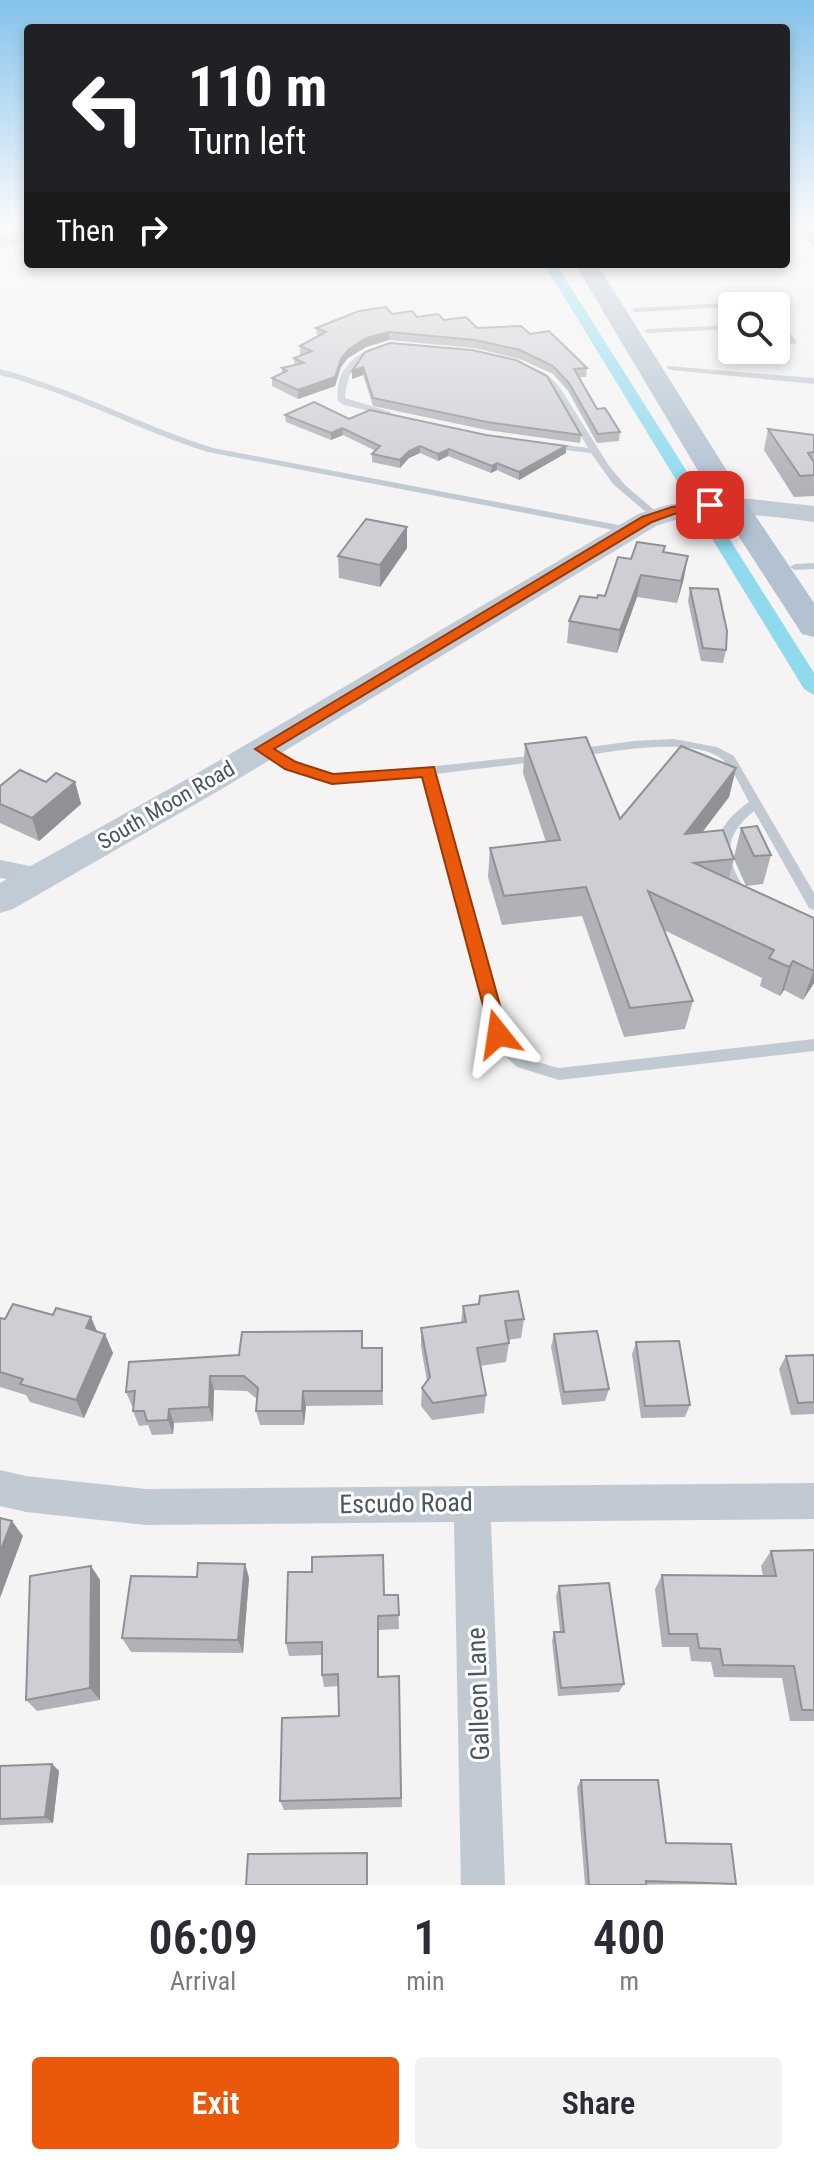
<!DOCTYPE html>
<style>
body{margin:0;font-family:"Roboto Condensed",sans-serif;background:#f2f2f3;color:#2b2b33;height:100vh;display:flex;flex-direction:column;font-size:30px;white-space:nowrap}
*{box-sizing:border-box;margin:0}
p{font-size:26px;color:#7c7c81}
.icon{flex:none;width:44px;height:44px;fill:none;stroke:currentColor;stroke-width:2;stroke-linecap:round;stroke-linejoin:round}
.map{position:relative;height:1885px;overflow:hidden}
.drawer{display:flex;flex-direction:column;background:#fff;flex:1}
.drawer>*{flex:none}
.top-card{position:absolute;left:24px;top:24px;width:766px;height:244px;border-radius:8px;box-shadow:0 4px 12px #0003;background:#202124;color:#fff;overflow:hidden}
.buttons{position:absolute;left:718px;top:292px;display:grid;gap:16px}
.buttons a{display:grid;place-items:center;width:72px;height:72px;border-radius:8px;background:#fff;box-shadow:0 4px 12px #0003;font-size:40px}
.pin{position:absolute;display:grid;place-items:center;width:68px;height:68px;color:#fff;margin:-34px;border-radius:16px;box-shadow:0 4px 12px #0006}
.me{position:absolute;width:88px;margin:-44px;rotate:345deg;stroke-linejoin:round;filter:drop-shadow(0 0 6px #0008)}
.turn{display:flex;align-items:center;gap:28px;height:168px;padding:0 32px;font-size:36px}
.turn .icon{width:104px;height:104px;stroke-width:2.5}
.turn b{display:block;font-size:56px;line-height:68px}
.then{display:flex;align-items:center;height:76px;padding:0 32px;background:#0003;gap:16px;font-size:30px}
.eta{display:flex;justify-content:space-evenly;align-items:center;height:136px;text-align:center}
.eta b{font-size:48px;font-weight:600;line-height:56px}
.action{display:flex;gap:16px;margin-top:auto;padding:16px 32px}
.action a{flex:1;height:92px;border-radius:8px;background:#ea580c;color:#fff;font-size:32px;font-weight:600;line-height:92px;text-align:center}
.action a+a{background:#f2f2f3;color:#2b2b33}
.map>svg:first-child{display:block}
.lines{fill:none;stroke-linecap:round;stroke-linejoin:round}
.canal{fill:#90daee;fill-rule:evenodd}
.lane{fill:#c1cad2;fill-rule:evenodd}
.street{fill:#c1cad2;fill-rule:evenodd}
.secondary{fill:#c1cbd6;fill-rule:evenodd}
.primary{fill:#b3c2d1;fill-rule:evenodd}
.wall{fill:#b0b2b7}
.shaded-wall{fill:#909195}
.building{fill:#cdcfd5;stroke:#909195;stroke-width:2}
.route{fill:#ea580c;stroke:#983908;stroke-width:2}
.labels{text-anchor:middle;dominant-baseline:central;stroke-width:6;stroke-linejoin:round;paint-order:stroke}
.street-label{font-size:22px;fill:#4a5661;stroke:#fff}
.near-street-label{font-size:26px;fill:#4a5661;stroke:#fff}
</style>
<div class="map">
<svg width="814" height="1885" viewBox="0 0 814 1885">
<rect width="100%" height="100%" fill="#f5f3f3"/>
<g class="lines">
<!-- canal -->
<polygon class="canal" points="544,264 556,264 814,673 814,695 804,689"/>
<!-- lane -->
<g class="lane">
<polygon points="814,226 814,230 786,232 786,228"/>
<polygon points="143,264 190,264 186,266 147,266"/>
<polygon points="727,303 730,303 730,307 635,312 631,310 635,308"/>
<polygon points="776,319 796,340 796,344 790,344 776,326"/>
<polygon points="732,325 732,329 648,333 644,331 648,329"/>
<path d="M385,344H398L402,346C394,349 385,348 376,351C354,358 347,377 345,398L391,412V416L344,405L338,401C334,369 356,351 385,344Z"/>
<polygon points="668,366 814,378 814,384 671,370 667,368"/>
<path d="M0,369C74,388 140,425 213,448L629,527L634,530L629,533L208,452C137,430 72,393 0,375Z"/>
<path d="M532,369C543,369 552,379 559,386L609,466L626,486L659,514V518H653L613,484L591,453L546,448L544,446L549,443L588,448C572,420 560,390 532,373Z"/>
<polygon points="814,563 814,569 795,570 790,567 795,564"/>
<path d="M674,739L717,747L734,756L814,893V910L809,908L754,811C720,838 726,863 749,895L742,900C733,896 730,889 726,880C709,845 718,824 749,802C742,790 736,775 727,764C702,733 610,752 575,757L569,753L575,749L634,741Z"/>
<path d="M263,745L311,768L330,773L355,775L546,754L548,757L542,761L435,774L505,1033C519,1055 534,1062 559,1068L814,1039V1051L559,1080L517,1067L505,1056L491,1034L423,775C352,783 324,790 259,752L257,749Z"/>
</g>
<!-- street -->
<g class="street">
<polygon points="0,860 50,870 53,876 50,882 41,885 0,878"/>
<polygon points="0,1470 26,1476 146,1489 814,1483 814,1519 491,1522 505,1885 461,1885 454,1522 146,1525 26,1512 0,1506"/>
</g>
<!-- secondary -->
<g class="secondary">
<polygon points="28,229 28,241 0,248 0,236"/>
<path d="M709,498L751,499L814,506V522C761,515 708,507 656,526L220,790L13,909L0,913V883L196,774L638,514L667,505Z"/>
</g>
<!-- primary -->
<polygon class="primary" points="575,264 597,264 749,506 814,603 814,637 802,634 719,506"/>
</g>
<!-- wall -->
<g class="wall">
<polygon points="788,224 814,224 814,246 812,246 799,234 801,224"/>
<polygon points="392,314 444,320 477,328 530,334 587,368 586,377 578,377 597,409 620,432 619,441 597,443 568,391 553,374 520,359 474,348 389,340 366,347 348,358 341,367 335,386 298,399 272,386 272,378 282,373 282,368 295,365 294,358 302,355 300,354 300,346 317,337 316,328"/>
<polygon points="365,352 581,435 580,443 487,430 373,406 363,375 352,379 352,371"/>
<polygon points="285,415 349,419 566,453 519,480 497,470 491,473 448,456 438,461 420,453 409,458 400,468 372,462 372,454 376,451 343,435 331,440 286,422"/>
<polygon points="768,429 814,435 814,496 794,497 764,450"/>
<polygon points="665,546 664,552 684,578 677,603 637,597 617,653 567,643 569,621 597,598 605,596 631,559"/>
<polygon points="407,548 380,587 339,578 338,556"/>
<polygon points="690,588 726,650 723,663 701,661 688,601"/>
<polygon points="525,744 620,819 736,768 729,797 702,832 734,857 741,828 771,855 763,884 746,886 734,859 729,879 814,918 814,983 803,1000 784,990 780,996 760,986 762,978 664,930 693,1001 685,1029 624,1037 582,916 502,925 488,877 490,848 546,842 523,773"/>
<polygon points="46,782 75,782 81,804 39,841 0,823 0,786"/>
<polygon points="463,1306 524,1319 521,1338 508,1340 509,1343 506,1362 480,1366 486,1395 484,1413 432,1420 421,1406 422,1388 427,1381 421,1347 421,1328 461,1323"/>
<polygon points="0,1318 97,1332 113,1353 84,1418 30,1402 26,1395 0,1387"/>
<polygon points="554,1334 609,1389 605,1401 562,1405 551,1347"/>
<polygon points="636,1342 690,1405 685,1417 641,1418 632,1354"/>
<polygon points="363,1348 382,1348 383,1405 306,1406 304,1425 260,1425 256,1411 257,1399 247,1391 214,1390 213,1421 174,1423 173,1434 152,1435 148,1425 139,1426 133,1411 134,1406 132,1406 126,1392"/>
<polygon points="814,1355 814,1414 791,1415 779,1369 786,1356"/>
<polygon points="814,1550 814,1721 790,1721 782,1678 714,1677 711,1662 691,1661 689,1647 662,1647 655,1589 662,1575 763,1576 761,1566 771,1551"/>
<polygon points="245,1564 249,1578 243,1653 131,1652 122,1638 197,1577"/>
<polygon points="91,1566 100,1580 100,1700 37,1711 26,1700"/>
<polygon points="559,1586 624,1684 619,1692 558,1696 552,1641 554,1632 560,1632 556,1596"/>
<polygon points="384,1595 398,1595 399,1629 378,1630 379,1677 399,1676 402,1807 284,1810 280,1801 339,1716 339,1686 324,1687 322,1675 322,1655 289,1656 286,1643"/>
<polygon points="52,1764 59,1771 53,1823 0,1825 0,1766"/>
<polygon points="581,1780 666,1843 736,1884 585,1885 577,1787"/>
</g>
<!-- shaded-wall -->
<g class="shaded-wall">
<polygon points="389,332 389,340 366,347 348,358 341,367 335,386 298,399 298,390 341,359 348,350 366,338"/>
<polygon points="363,367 363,375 352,379 352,371"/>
<polygon points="342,428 343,435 331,440 331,433"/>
<polygon points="420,446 420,453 409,458 400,468 400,460 409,451"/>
<polygon points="566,446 566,453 519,480 519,472"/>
<polygon points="449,449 448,456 438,461 438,454"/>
<polygon points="497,463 497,470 491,473 492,466"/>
<polygon points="407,527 407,548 380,587 380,565"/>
<polygon points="688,556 684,578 677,603 681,581"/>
<polygon points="641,575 637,597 617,653 620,630"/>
<polygon points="736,768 729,797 679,863 685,834"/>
<polygon points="75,782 81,804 39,841 32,818"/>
<polygon points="793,961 784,990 780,996 789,967"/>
<polygon points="814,970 814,983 803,1000"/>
<polygon points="91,1317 99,1336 86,1328"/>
<polygon points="105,1334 113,1353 84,1418 76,1400"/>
<polygon points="210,1376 214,1390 213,1421 209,1407"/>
<polygon points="303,1391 306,1406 304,1425 302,1411"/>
<polygon points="169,1409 174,1423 173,1434 168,1420"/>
<polygon points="12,1521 23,1536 0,1598 0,1552"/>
<polygon points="245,1564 249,1578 243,1653 238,1640"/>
<polygon points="91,1566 100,1580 100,1700 90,1688"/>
<polygon points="52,1764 59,1771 53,1823 45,1817"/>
</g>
<!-- building -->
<g class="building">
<polygon points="386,307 392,314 412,311 417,317 438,314 444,320 466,317 477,328 521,326 530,334 549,331 587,368 574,369 597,409 605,408 620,432 598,434 569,383 553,366 520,350 475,340 389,332 366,338 348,350 341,359 335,377 298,390 272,378 287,371 282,368 304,363 294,358 312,351 300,346 326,332 316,328 359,311"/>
<polygon points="390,343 472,350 516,360 547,376 581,435 487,422 373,398 363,367 352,371 365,352"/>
<polygon points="314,402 349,419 370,410 486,435 566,446 519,472 497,463 492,466 449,449 438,454 420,446 409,451 400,460 372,454 380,446 342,428 331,433 285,415"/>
<polygon points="768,429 814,435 814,452 808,453 814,462 814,475 800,476"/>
<polygon points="366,519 407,527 380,565 338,556"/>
<polygon points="637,542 665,546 663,552 688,556 681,581 641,575 620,630 569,621 580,596 597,598 598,595 605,596 618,557 631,559"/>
<polygon points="690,588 718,589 727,631 726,650 703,648"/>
<polygon points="586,737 620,819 681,746 736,768 685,834 723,830 734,859 694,863 814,918 814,971 793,961 789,967 769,958 774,950 648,891 693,1001 630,1008 586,887 504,896 490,848 560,840 525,744"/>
<polygon points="20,770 46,782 56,773 75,782 32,818 0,804 0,786"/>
<polygon points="757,826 771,855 754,856 741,828"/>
<polygon points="518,1291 524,1319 505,1321 509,1343 477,1348 486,1395 433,1403 422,1388 430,1377 421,1328 466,1322 463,1306 479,1304 480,1296"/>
<polygon points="13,1304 53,1315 56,1308 91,1317 86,1328 105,1334 76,1400 20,1384 23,1379 0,1372 0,1318 5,1319"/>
<polygon points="362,1331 362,1348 382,1348 382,1391 303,1391 302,1411 256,1411 258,1388 244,1376 210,1376 209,1407 169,1409 168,1420 147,1421 144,1411 133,1411 135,1391 126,1392 129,1362 239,1355 242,1332"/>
<polygon points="597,1331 609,1389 564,1392 554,1334"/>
<polygon points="679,1341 690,1405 645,1406 636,1342"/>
<polygon points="814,1355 814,1402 798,1403 786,1356"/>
<polygon points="0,1518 12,1521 0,1552"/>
<polygon points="814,1550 814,1710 802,1710 794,1666 723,1665 720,1649 699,1648 697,1634 669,1634 662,1575 776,1576 771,1551"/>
<polygon points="383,1555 384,1595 398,1595 399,1615 378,1616 378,1677 399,1676 401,1798 280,1801 282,1718 339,1716 338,1674 322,1675 322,1642 286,1643 288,1572 312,1572 312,1557"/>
<polygon points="198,1563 245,1564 238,1640 122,1638 131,1576 197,1577"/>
<polygon points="91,1566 90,1688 26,1700 30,1576"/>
<polygon points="609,1583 624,1684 561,1688 554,1632 564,1632 559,1586"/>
<polygon points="52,1764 45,1817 0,1819 0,1766"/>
<polygon points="581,1780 658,1780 666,1843 731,1844 736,1884 646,1881 646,1885 589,1885"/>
<polygon points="367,1853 367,1885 246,1885 248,1854"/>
</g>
<!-- sky -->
<linearGradient id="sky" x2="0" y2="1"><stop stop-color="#85c3ea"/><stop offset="0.46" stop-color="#fafafa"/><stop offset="1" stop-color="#fafafa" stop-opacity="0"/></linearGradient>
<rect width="814" height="488" fill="url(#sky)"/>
<!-- route -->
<polygon class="route" points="710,501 714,503 714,508 674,514 652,522 274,749 296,762 333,774 434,767 508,1034 505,1039 492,1039 422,777 332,784 285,769 255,749 642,517 672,507"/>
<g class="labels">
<!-- street labels -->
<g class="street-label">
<text transform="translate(166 805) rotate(-30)">South Moon Road</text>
</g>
<!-- near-street labels -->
<g class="near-street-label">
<text transform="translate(406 1503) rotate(-1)">Escudo Road</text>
<text transform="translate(478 1694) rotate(-92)">Galleon Lane</text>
</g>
</g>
</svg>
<div class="buttons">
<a><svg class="icon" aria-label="search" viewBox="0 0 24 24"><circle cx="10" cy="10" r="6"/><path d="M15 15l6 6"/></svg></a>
</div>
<div class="pin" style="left:710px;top:505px;background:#d93025"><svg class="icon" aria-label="arrive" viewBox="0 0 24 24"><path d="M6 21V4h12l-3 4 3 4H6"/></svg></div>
<svg class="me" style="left:498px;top:1034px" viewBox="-20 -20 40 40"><path d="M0-17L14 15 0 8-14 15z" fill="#ea580c" stroke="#fff" stroke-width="4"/></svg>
<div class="top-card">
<div class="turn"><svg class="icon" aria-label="left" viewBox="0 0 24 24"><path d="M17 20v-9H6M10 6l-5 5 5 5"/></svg><div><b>110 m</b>Turn left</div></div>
<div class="then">Then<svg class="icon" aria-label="right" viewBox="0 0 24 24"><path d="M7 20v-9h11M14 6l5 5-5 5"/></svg></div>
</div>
</div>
<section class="drawer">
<div class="eta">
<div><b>06:09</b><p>Arrival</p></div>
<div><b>1</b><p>min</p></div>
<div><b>400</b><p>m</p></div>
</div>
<div class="action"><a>Exit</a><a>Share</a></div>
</section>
